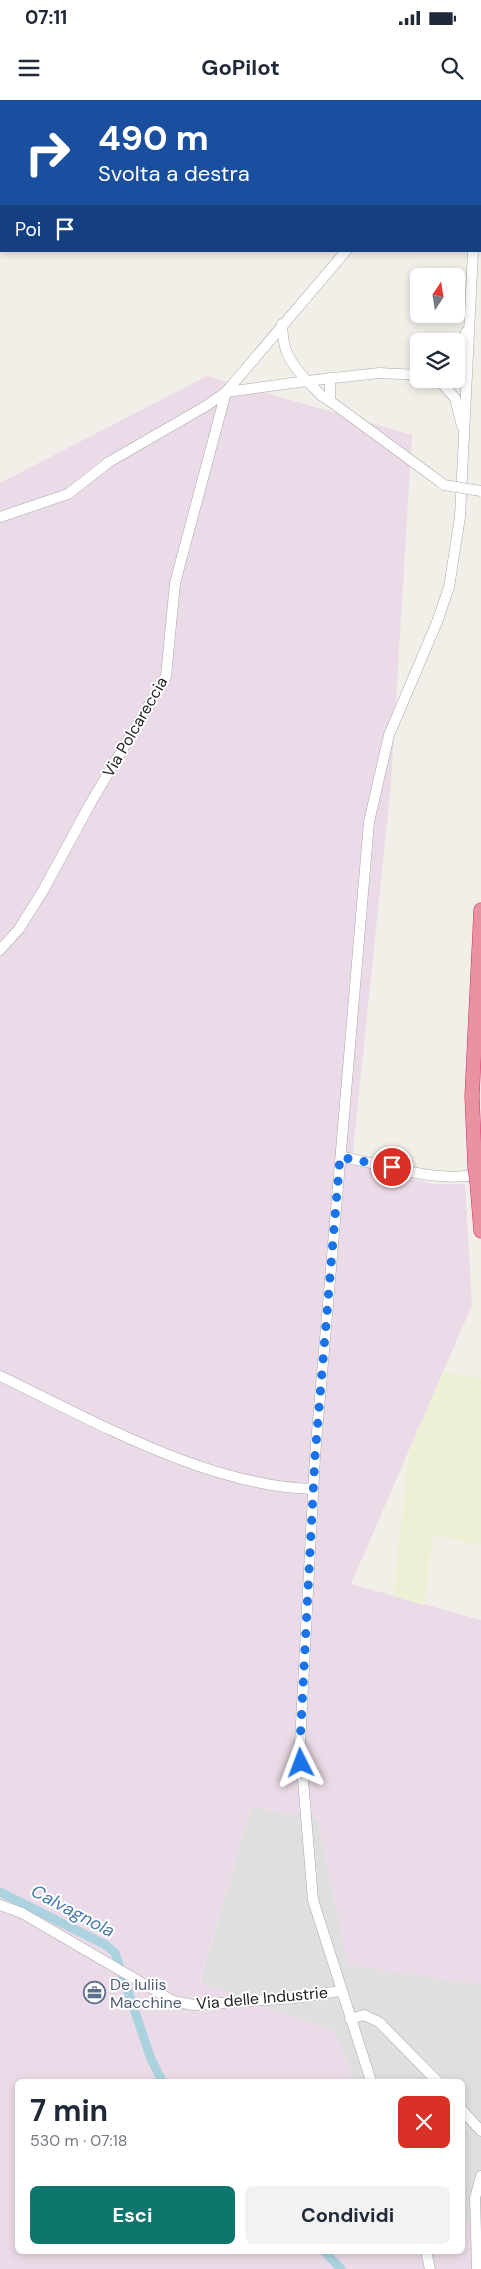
<!DOCTYPE html>
<html lang="it">
<meta charset="utf-8">
<style>
body{margin:0;font-family:"DM Sans",sans-serif;background:#f2f2f3;color:#1f2937;height:100vh;display:flex;flex-direction:column;font-size:19px;white-space:nowrap}
*{box-sizing:border-box;margin:0}
p{font-size:16px;color:#747a83}
.icon{flex:none;width:28px;height:28px;fill:none;stroke:currentColor;stroke-width:2;stroke-linecap:round;stroke-linejoin:round}
.map{position:relative;flex:1;overflow:hidden}
.panel{position:absolute;left:15px;top:1979px;width:450px;height:175px;display:flex;flex-direction:column;background:#fff;border-radius:8px;box-shadow:0 2px 8px #0003}
.panel>*{flex:none}
.banner{position:absolute;left:0px;top:0px;width:481px;height:152px;box-shadow:0 2px 8px #0003;background:#1a4fa0;color:#fff;overflow:hidden}
.needle{width:32px;rotate:12deg}
.controls{position:absolute;left:410px;top:168px;display:grid;gap:10px}
.controls a{display:grid;place-items:center;width:55px;height:55px;border-radius:8px;background:#fff;box-shadow:0 2px 8px #0003;font-size:25px}
.pin{position:absolute;display:grid;place-items:center;width:42px;height:42px;color:#fff;margin:-21px;border:2px solid #fff;border-radius:50%;box-shadow:0 1px 5px #0007}
.me{position:absolute;width:55px;margin:-28px;rotate:357deg;stroke-linejoin:round;filter:drop-shadow(0 0 4px #0008)}
.turn{display:flex;align-items:center;gap:18px;height:105px;padding:0 15px;font-size:22px}
.turn .icon{width:65px;height:65px;stroke-width:2.5}
.turn b{display:block;font-size:35px;line-height:42px}
.then{display:flex;align-items:center;height:48px;padding:0 15px;background:#0003;gap:10px;font-size:19px}
.round{display:grid;place-items:center;flex:none;width:52px;height:52px;border-radius:8px;background:#f2f2f3}
.headline{display:flex;align-items:center;justify-content:space-between;height:85px;padding:0 15px}
h1{font-size:30px;font-weight:700;line-height:38px}
.cta{display:flex;gap:10px;margin-top:auto;padding:10px 15px}
.cta a{flex:1;height:58px;border-radius:8px;background:#0f766e;color:#fff;font-size:20px;font-weight:700;line-height:58px;text-align:center}
.cta a+a{background:#f2f2f3;color:#1f2937}
.status{display:flex;justify-content:space-between;align-items:center;height:35px;padding:0 25px;background:#fff;direction:ltr}
.status svg{height:14px;fill:currentColor}
header{display:flex;justify-content:space-between;align-items:center;height:65px;padding:0 15px;background:#fff;font-size:22px;font-weight:700}
.map>svg:first-child{display:block}
.residential{fill:#e0dfdf}
.industrial{fill:#ebdbe8}
.farmland{fill:#eef0d5}
.lines{fill:none;stroke-linecap:round;stroke-linejoin:round}
.canal{stroke:#aad3df;stroke-width:9}
.minor-casing{stroke:#a9a9a9;stroke-width:11}
.highway-casing{stroke:#dc2a67;stroke-width:15}
.minor{stroke:#fff;stroke-width:10}
.highway{stroke:#e892a2;stroke-width:14}
.minor-bridge-casing{stroke:#a9a9a9;stroke-width:11;stroke-linecap:butt}
.highway-bridge-casing{stroke:#dc2a67;stroke-width:15;stroke-linecap:butt}
.minor-bridge{stroke:#fff;stroke-width:10}
.highway-bridge{stroke:#e892a2;stroke-width:14}
.route{stroke:#1a73e8;stroke-width:9;stroke-dasharray:0 16.2}
.labels{text-anchor:middle;dominant-baseline:central;stroke-width:4;stroke-linejoin:round;paint-order:stroke}
.street-label{font-size:16px;fill:#222;stroke:#fff}
.service-label{font-size:16px;fill:#4e5e75;stroke:#fff;text-anchor:start}
.water-label{font-size:18px;font-style:italic;fill:#4a7aab;stroke:#fff}
</style>
<div class="status"><b>07:11</b><svg viewBox="0 0 49 12"><path d="M0 12V9h3v3zM5 12V6h3v6zM10 12V3h3v9zM15 12V0h3v12zM26 1h20v11H26zM47 4h2v5h-2z"/></svg></div>
<header><svg class="icon" aria-label="menu" viewBox="0 0 24 24"><path d="M4 6h16M4 12h16M4 18h16"/></svg>GoPilot<svg class="icon" aria-label="search" viewBox="0 0 24 24"><circle cx="10" cy="10" r="6"/><path d="M15 15l6 6"/></svg></header>
<div class="map">
<svg width="481" height="2169" viewBox="0 0 481 2169">
<rect width="100%" height="100%" fill="#f2efe9"/>
<!-- residential -->
<polygon class="residential" points="251,1707 317,1718 348,1864 481,1885 481,2123 463,2120 462,1981 354,1981 335,1932 200,1883"/>
<!-- industrial -->
<polygon class="industrial" points="207,276 412,335 391,684 352,1061 433,1084 465,1084 472,1205 351,1484 481,1520 481,1885 348,1865 317,1718 251,1707 200,1882 335,1932 354,1981 18,1981 18,2151 462,2151 463,2120 481,2123 481,2169 0,2169 0,383"/>
<!-- farmland -->
<polygon class="farmland" points="443,1272 481,1278 481,1445 433,1435 424,1505 393,1496 409,1350"/>
<g class="lines">
<!-- canal -->
<g class="canal">
<polyline points="0,1792 106,1845 115,1853 151,1959 162,1981"/>
<polyline points="324,2151 341,2169"/>
</g>
<defs>
<g id="minor">
<polyline points="260,0 264,1"/>
<polyline points="462,0 462,1"/>
<polyline points="422,1 422,0"/>
<path d="M282,224C283,252 289,261 307,281L379,273L419,275"/>
<polyline points="456,251 463,243 466,232"/>
<polyline points="438,279 455,298 462,326"/>
<polyline points="330,301 439,381"/>
<polyline points="0,417 68,394 109,362 206,306 226,292 307,281 322,296 330,301 330,278"/>
<polyline points="0,850 19,829 44,789 90,704 166,576 175,483 226,292 346,151"/>
<path d="M341,1057C387,1064 434,1084 481,1074"/>
<path d="M0,1276C95,1321 206,1386 313,1389"/>
<polyline points="0,1805 22,1813 173,1901 193,1905 295,1898 340,1891"/>
<polyline points="350,1919 364,1915 379,1922 437,1981"/>
<polyline points="371,1981 313,1800 300,1644 315,1356 369,722 389,635 437,522 449,487 460,417 473,151"/>
<polyline points="462,2010 481,2031"/>
<polyline points="426,2151 430,2169"/>
<polyline points="477,2169 475,2098 481,2076"/>
</g>
<g id="highway">
<polyline points="475,1067 472,996 481,810"/>
<polyline points="477,1082 481,1131"/>
</g>
</defs>
<!-- minor casing -->
<use href="#minor" class="minor-casing"/>
<!-- highway casing -->
<use href="#highway" class="highway-casing"/>
<!-- minor -->
<use href="#minor" class="minor"/>
<!-- highway -->
<use href="#highway" class="highway"/>
<defs>
<polyline id="minor-bridge" points="439,381 444,385 481,391"/>
<polyline id="highway-bridge" points="475,1067 477,1082"/>
</defs>
<!-- minor-bridge casing -->
<use href="#minor-bridge" class="minor-bridge-casing"/>
<!-- highway-bridge casing -->
<use href="#highway-bridge" class="highway-bridge-casing"/>
<!-- minor-bridge -->
<use href="#minor-bridge" class="minor-bridge"/>
<!-- highway-bridge -->
<use href="#highway-bridge" class="highway-bridge"/>
</g>
<g class="lines">
<!-- route -->
<polyline class="route" points="301,1663 300,1644 315,1356 340,1057 392,1067"/>
</g>
<!-- icons -->
<defs>
<symbol id="office-ring" viewBox="-11 -11 22 22"><circle r="9.5" fill="#fff" stroke="#5c6f8a" stroke-width="1.5"/><path d="M-6-3h4V-5.5h4V-3h4V5H-6ZM-1-4.5V-3h2v-1.5ZM-6 0V1H6V0Z" fill="#5c6f8a"/></symbol>
</defs>
<g fill-rule="evenodd">
<use href="#office-ring" x="82" y="1880" width="25" height="25"/>
</g>
<g class="labels">
<!-- street labels -->
<g class="street-label">
<text transform="translate(135 627) rotate(-60)">Via Polcareccia</text>
<text transform="translate(262 1898) rotate(-5)">Via delle Industrie</text>
</g>
<!-- service labels -->
<g class="service-label">
<text x="110" y="1884">De Iuliis<tspan x="110" dy="18">Macchine</tspan></text>
</g>
<!-- water labels -->
<g class="water-label">
<text transform="translate(73 1811) rotate(28)">Calvagnola</text>
</g>
</g>
</svg>
<div class="controls">
<a><svg class="needle" viewBox="-14 -14 28 28"><path d="M0-13l5 13h-10z" fill="#e53935"/><path d="M0 13l5-13h-10z" fill="#747a83"/></svg></a>
<a><svg class="icon" aria-label="layers" viewBox="0 0 24 24"><path d="M12 4l9 5-9 5-9-5zM3 14l9 5 9-5"/></svg></a>
</div>
<div class="pin" style="left:392px;top:1067px;background:#d93025"><svg class="icon" aria-label="arrive" viewBox="0 0 24 24"><path d="M6 21V4h12l-3 4 3 4H6"/></svg></div>
<svg class="me" style="left:301px;top:1663px" viewBox="-20 -20 40 40"><path d="M0-17L14 15 0 8-14 15z" fill="#1a73e8" stroke="#fff" stroke-width="4"/></svg>
<div class="banner">
<div class="turn"><svg class="icon" aria-label="right" viewBox="0 0 24 24"><path d="M7 20v-9h11M14 6l5 5-5 5"/></svg><div><b>490 m</b>Svolta a destra</div></div>
<div class="then">Poi<svg class="icon" aria-label="arrive" viewBox="0 0 24 24"><path d="M6 21V4h12l-3 4 3 4H6"/></svg></div>
</div>
<section class="panel">
<div class="headline"><div><h1>7 min</h1><p>530 m · 07:18</p></div><a class="round" style="background:#d93025;color:#fff"><svg class="icon" aria-label="close" viewBox="0 0 24 24"><path d="M6 6l12 12M18 6L6 18"/></svg></a></div>
<div class="cta"><a>Esci</a><a>Condividi</a></div>
</section>
</div>
